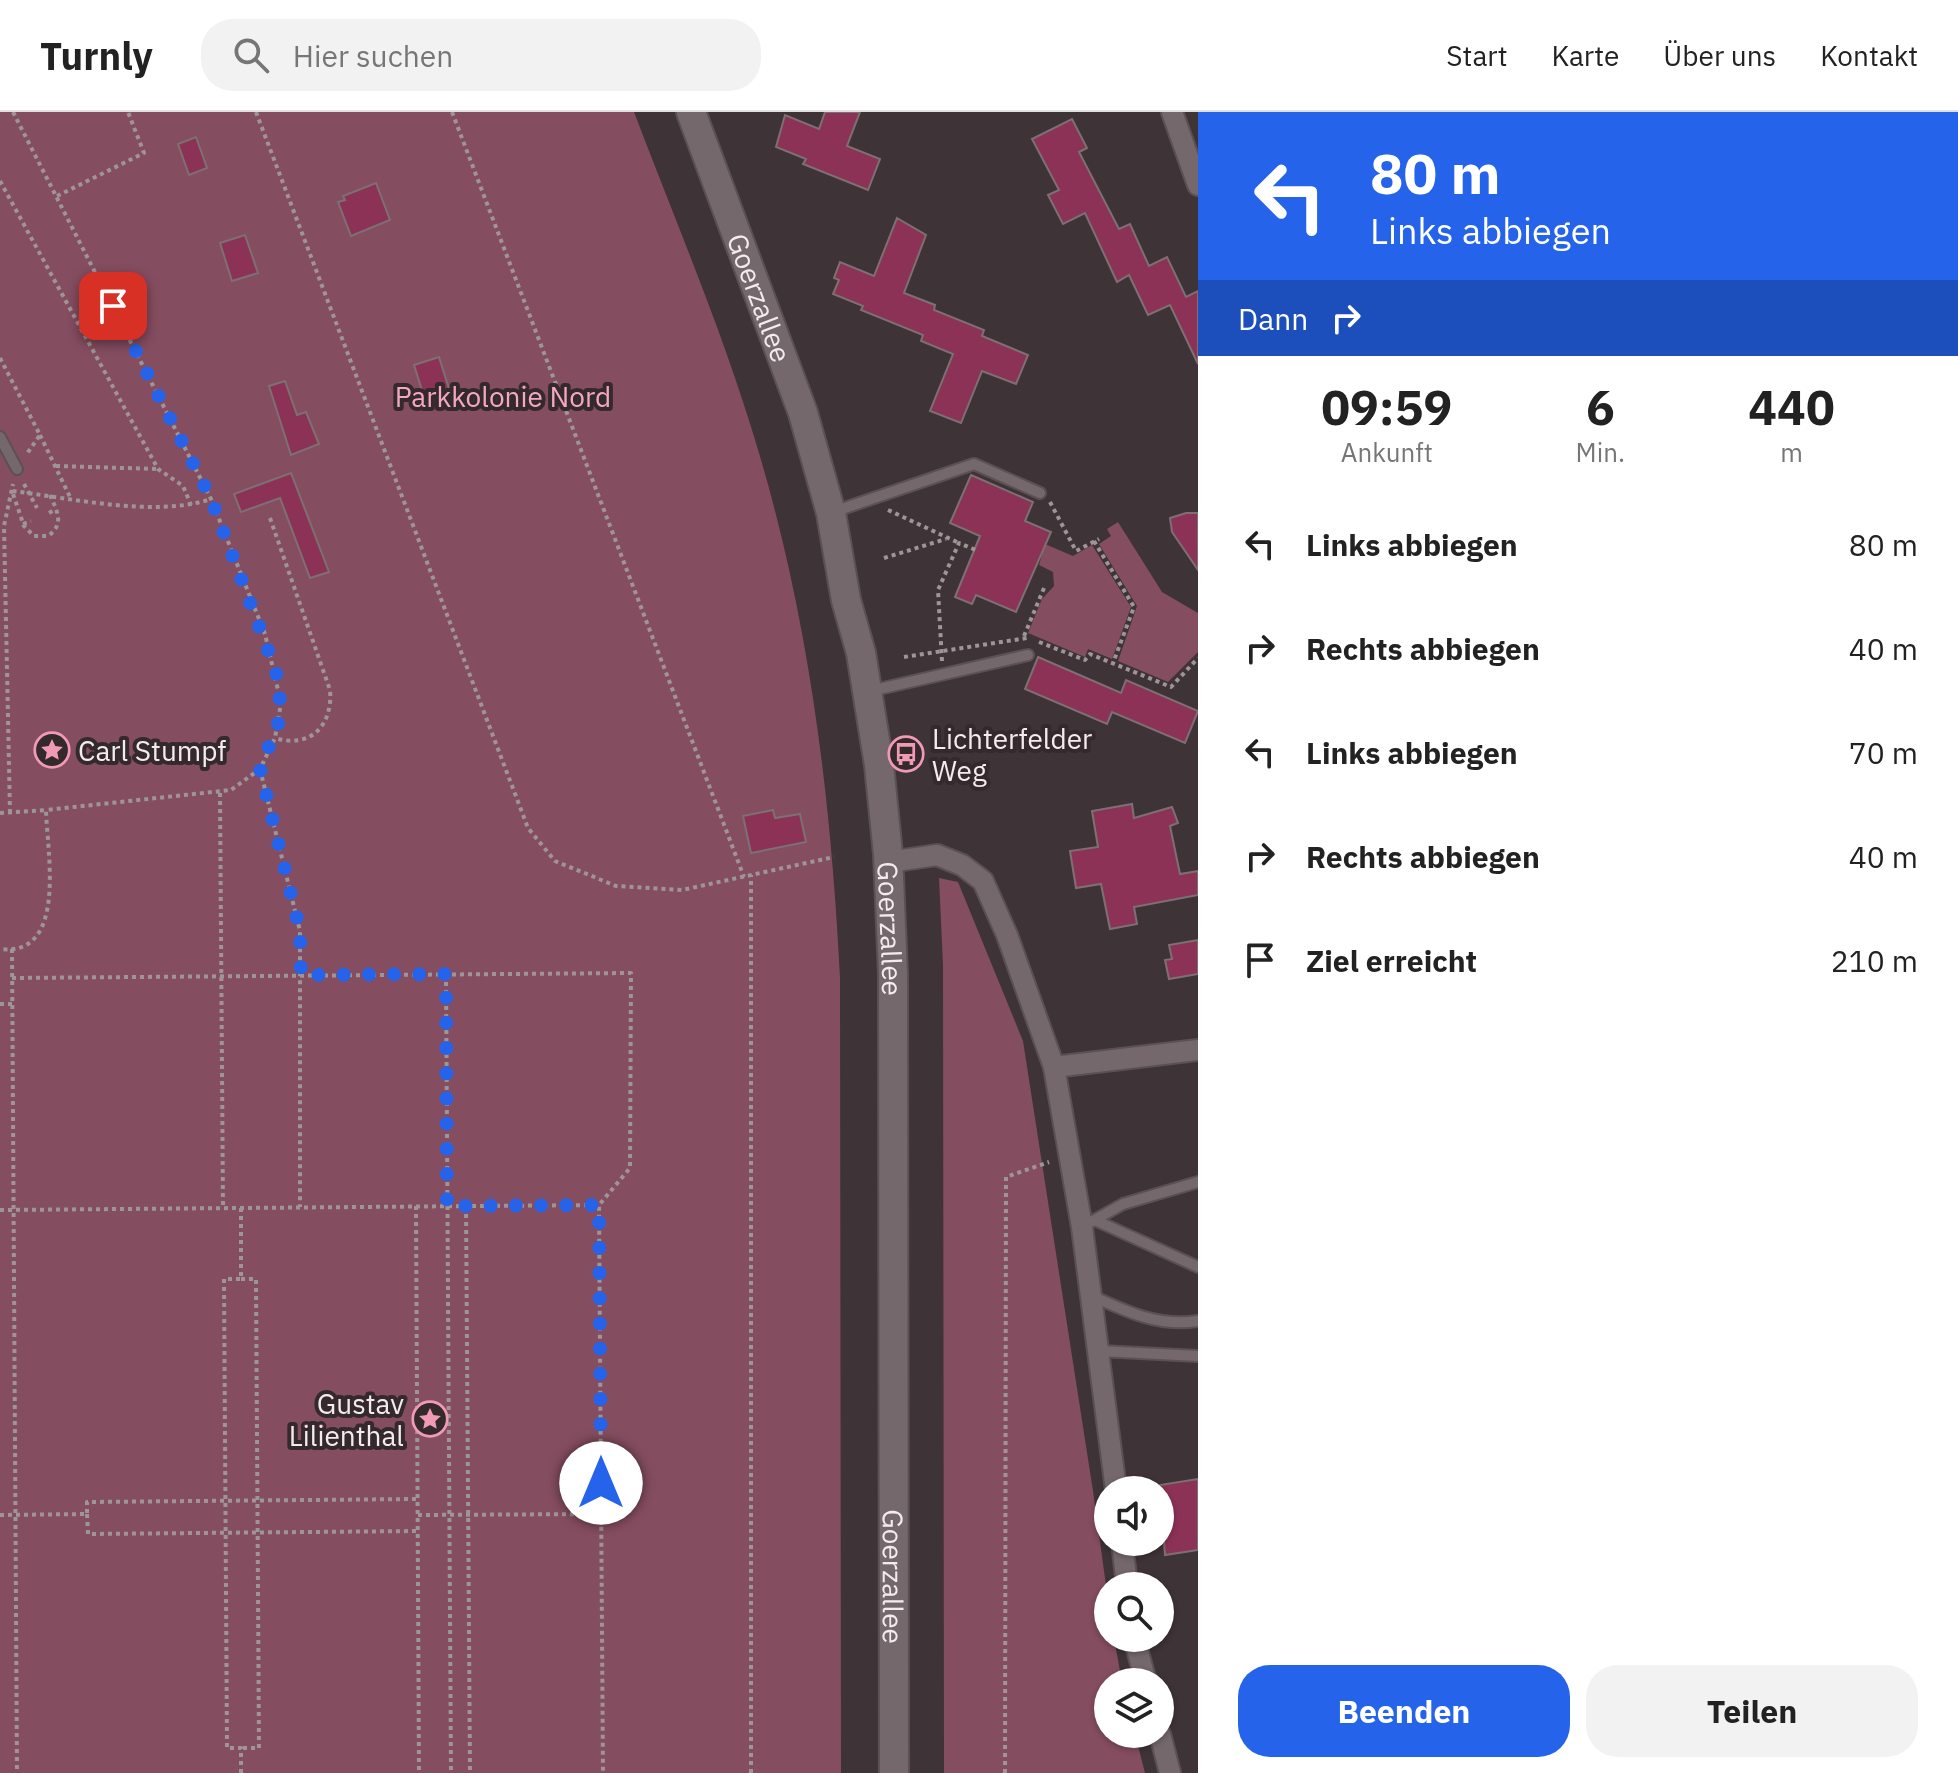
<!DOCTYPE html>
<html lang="de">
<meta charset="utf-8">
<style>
body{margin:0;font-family:"IBM Plex Sans",sans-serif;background:#f2f2f2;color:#222;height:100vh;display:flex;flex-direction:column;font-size:30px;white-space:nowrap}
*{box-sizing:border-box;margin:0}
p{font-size:26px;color:#767676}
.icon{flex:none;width:44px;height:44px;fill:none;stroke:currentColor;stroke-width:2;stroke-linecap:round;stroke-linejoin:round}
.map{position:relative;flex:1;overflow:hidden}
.details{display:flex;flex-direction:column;background:#fff;width:760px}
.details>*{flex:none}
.banner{background:#2563eb;color:#fff;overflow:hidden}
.buttons{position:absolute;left:1094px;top:1364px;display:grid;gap:16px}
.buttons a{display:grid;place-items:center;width:80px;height:80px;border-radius:50%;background:#fff;box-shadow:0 2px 6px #0004;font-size:40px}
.pin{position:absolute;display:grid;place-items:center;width:68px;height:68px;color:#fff;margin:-34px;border-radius:16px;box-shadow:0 4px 12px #0006}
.me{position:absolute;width:88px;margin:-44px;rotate:0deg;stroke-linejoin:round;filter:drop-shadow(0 0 6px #0008)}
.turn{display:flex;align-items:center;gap:28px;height:168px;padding:0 40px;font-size:36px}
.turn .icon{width:104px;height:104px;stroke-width:2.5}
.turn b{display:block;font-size:56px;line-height:68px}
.then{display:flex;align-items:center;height:76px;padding:0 40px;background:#0003;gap:16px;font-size:30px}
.eta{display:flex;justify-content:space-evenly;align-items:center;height:136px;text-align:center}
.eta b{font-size:48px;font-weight:700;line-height:56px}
.button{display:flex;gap:16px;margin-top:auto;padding:16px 40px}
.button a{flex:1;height:92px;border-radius:32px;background:#2563eb;color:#fff;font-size:32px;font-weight:700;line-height:92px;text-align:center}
.button a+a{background:#f2f2f2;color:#222}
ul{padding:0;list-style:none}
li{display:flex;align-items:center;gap:24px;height:104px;padding:0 40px}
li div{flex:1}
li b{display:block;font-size:30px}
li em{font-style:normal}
header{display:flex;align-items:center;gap:48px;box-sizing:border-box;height:112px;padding:0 40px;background:#fff;border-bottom:2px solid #e0e0e0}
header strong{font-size:38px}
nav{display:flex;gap:44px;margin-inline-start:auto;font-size:28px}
.search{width:560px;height:72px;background:#f2f2f2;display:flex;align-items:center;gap:20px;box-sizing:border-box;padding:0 28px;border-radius:32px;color:#767676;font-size:30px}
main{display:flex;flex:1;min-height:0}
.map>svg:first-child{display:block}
.green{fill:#854d60}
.building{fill:#8d3257;stroke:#7c7073;stroke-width:2}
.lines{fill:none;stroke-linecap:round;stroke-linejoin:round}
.service-casing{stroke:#5b5154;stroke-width:14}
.minor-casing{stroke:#5b5154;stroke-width:24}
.secondary-casing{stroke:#5b5154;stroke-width:32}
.path{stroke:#9e9597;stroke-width:4;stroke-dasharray:4 4;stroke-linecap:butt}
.service{stroke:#75686c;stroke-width:10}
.minor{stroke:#75686c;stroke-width:20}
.secondary{stroke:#75686c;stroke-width:28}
.route{stroke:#2563eb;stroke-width:14;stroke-dasharray:0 25.2}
.labels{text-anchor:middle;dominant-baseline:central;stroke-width:8;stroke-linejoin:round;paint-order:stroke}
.street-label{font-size:28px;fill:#f3ebed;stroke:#34292c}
.park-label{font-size:28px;fill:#f4a7c0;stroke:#34292c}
.poi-label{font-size:28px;fill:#f3ebed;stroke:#34292c;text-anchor:start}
</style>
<header>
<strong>Turnly</strong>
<div class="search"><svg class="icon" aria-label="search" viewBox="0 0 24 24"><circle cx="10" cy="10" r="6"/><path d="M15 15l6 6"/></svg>Hier suchen</div>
<nav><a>Start</a><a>Karte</a><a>Über uns</a><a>Kontakt</a></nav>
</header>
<main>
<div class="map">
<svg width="1198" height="1661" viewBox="0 0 1198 1661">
<rect width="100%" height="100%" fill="#3e3336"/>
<!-- green -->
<g class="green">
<path d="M0,0H634C677,113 725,225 759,341C810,513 831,687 840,866L841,1661H0Z"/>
<polygon points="1118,410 1162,480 1198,501 1198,540 1168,570 1118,549 1137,494 1099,432 1111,424 1107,417"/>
<polygon points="1045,432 1073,444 1092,433 1131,495 1112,547 1088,537 1085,545 1028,521 1042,487 1054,474 1053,460 1039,453"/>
<polygon points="939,766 958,770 1023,929 1093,1379 1108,1488 1108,1526 1114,1526 1122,1570 1108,1570 1108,1622 1135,1622 1145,1661 944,1661 943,853"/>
</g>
<!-- building -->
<g class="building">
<polygon points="825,0 860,0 847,34 880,47 868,78 803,52 806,47 776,35 785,3 819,17"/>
<polygon points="1072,7 1087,36 1079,40 1119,117 1130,112 1149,154 1167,145 1186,185 1198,179 1198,252 1170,193 1148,203 1129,163 1117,170 1085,101 1063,112 1048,83 1059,78 1032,27"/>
<polygon points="196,25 207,56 189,63 178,32"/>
<polygon points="376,71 390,108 351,124 338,90 345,88 343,84"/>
<polygon points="897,106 926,123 904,181 935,193 934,198 984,218 982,224 1028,243 1016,272 982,259 961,311 930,299 953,242 921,229 923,223 861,198 863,194 833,182 839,168 834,166 840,150 874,164"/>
<polygon points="245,123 258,161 232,169 220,131"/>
<polygon points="439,245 450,280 425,288 414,253"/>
<polygon points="285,269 297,303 306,300 319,332 291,343 269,274"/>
<polygon points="291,361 329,460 310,466 280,386 241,400 234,382"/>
<polygon points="971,363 1033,390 1025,409 1051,420 1016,500 976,483 972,492 955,485 980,424 950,411"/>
<polygon points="1186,401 1198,401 1198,458 1172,420 1170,406"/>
<polygon points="1038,545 1121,581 1126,568 1198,599 1185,631 1112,600 1107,612 1025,577"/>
<polygon points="1132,692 1134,706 1172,695 1178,711 1170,714 1180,762 1198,759 1198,783 1134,795 1137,812 1110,817 1101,772 1076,776 1070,739 1098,735 1092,699"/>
<polygon points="773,698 775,706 800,702 806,730 751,741 743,704"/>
<polygon points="1198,828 1198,862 1169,867 1165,848 1172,847 1169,833"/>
<polygon points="1198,1367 1198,1438 1165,1443 1160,1373"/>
</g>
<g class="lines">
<defs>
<g id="service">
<polyline points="0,325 17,357"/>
<polyline points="833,400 974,352 1040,381"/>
<polyline points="870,579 1028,543"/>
<polyline points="1097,1109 1198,1155"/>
<polyline points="1082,1115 1123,1092 1198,1070"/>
<path d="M1092,1184C1127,1200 1159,1215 1198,1209"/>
<polyline points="1100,1239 1198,1244"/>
</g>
<g id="minor">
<polyline points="1172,0 1198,73"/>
<polyline points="889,750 937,743 962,753 983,769 1007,823 1054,955 1082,1115 1116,1378"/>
<polyline points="1054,955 1198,938"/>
<polyline points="1122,1430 1127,1474"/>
<polyline points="1134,1526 1146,1570"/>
<polyline points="1160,1622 1170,1661"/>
</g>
<g id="secondary">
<path id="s1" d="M691,0L803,301L831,401L846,488L861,541L879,653L888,742L893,862L894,1661"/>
</g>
</defs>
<!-- service casing -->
<use href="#service" class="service-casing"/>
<!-- minor casing -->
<use href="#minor" class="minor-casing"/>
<!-- secondary casing -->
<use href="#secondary" class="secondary-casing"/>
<!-- path -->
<g class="path">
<polyline points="13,0 211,387 265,522 281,591 275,626 260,657 231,678 46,698"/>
<polyline points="256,0 528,716 555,749 616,774 682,778 834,745"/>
<polyline points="452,0 744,765"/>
<polyline points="0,69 158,357 183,374 191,393"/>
<polyline points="57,84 144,41 128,0"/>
<polyline points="0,246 40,323 26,343"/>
<polyline points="40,323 70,385"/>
<polyline points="56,354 158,357"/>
<polyline points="24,372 37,396"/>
<path d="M50,383C57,399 65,412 48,424H34L24,414L12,379C71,386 155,406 211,387"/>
<polyline points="1050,390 1076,439 1099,427"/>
<polyline points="888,398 959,431"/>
<polyline points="49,401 56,397"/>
<path d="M270,406L330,578C333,613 311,637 275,626"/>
<polyline points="23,412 31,409"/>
<polyline points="1094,429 1134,495 1113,551"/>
<polyline points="884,446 946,427"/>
<polyline points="1024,524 1044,476"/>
<polyline points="1039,530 1085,548 1090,542 1171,575 1198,546"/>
<polyline points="904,545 1027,526"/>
<polyline points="942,549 938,478 959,431 978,439"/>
<polyline points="906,642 919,641"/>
<polyline points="260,657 300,819 300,1095"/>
<polyline points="220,681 223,1095"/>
<path d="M0,701L46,698C47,740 68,845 0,837"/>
<polyline points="10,701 4,414 13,372"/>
<polyline points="12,837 17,1661"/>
<polyline points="446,862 451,1661"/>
<polyline points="12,866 631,861 630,1056 599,1093 603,1661"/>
<polyline points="0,892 12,892"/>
<polyline points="416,1094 419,1661"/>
<polyline points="466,1094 470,1661"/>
<polyline points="241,1096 241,1167 224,1167 227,1636 241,1636 241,1661"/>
<polyline points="0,1098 599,1093"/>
<polyline points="241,1167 256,1167 259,1636 241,1636"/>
<polyline points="87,1402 88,1422 418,1419"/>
<polyline points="0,1403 87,1402 87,1390 417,1387"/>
<polyline points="418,1403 601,1402"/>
<polyline points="751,1661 751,763"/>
<polyline points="1005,1661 1006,1065 1049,1050"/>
</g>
<!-- service -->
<use href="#service" class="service"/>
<!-- minor -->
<use href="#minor" class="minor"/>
<!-- secondary -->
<use href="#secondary" class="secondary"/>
</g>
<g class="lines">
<!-- route -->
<polyline class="route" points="113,194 211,387 274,554 280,574 279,609 260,657 300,819 301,863 446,862 447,1094 599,1093 601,1371"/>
</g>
<!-- icons -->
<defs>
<symbol id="sight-ring" viewBox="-11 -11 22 22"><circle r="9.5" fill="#34292c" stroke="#f09ab6" stroke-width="1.5"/><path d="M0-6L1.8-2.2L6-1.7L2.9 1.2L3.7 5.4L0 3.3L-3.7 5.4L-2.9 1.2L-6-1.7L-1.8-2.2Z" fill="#f09ab6"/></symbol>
<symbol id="bus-ring" viewBox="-11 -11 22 22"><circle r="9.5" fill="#34292c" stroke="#f09ab6" stroke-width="1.5"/><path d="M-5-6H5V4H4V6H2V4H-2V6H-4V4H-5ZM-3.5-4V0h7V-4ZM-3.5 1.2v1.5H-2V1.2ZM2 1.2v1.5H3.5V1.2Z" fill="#f09ab6"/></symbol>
</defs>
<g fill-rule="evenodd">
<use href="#sight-ring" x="32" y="618" width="40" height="40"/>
<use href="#bus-ring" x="886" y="622" width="40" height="40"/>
<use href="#sight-ring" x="410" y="1287" width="40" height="40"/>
</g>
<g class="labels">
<!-- street labels -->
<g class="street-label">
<text stroke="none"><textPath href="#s1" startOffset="198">Goerzallee</textPath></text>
<text stroke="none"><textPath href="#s1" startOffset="846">Goerzallee</textPath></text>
<text stroke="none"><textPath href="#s1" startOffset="1494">Goerzallee</textPath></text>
</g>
<!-- park labels -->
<g class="park-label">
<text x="503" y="284">Parkkolonie Nord</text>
</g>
<!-- poi labels -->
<g class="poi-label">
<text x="932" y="626">Lichterfelder<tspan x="932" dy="32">Weg</tspan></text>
<text x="78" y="638">Carl Stumpf</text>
<text x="404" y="1291" text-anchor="end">Gustav<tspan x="404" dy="32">Lilienthal</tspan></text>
</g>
</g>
</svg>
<div class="buttons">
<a><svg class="icon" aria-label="sound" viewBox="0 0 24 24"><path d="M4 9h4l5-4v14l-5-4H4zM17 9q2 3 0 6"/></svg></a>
<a><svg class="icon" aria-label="search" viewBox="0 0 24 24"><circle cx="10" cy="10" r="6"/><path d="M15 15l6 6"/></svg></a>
<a><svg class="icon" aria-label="layers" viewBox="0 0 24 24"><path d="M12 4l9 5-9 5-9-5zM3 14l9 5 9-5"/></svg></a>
</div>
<div class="pin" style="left:113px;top:194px;background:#d93025"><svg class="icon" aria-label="arrive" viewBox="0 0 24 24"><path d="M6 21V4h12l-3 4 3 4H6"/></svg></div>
<svg class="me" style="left:601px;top:1371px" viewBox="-20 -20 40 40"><circle r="19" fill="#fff"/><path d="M0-13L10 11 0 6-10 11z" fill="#2563eb"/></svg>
</div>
<section class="details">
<div class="banner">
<div class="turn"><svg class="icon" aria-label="left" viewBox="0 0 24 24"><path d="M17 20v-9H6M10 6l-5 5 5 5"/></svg><div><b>80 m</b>Links abbiegen</div></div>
<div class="then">Dann<svg class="icon" aria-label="right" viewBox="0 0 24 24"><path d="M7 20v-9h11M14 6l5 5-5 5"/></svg></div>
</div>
<div class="eta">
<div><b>09:59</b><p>Ankunft</p></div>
<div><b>6</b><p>Min.</p></div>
<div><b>440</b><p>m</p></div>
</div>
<ul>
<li><svg class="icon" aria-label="left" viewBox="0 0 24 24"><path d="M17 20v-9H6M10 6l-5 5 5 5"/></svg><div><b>Links abbiegen</b></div><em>80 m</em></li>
<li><svg class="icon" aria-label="right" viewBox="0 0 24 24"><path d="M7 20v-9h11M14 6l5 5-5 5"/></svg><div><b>Rechts abbiegen</b></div><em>40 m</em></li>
<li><svg class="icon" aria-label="left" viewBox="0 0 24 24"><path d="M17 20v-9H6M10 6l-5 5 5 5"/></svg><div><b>Links abbiegen</b></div><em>70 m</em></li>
<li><svg class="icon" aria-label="right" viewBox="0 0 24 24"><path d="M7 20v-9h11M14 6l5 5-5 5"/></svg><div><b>Rechts abbiegen</b></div><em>40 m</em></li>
<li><svg class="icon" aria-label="arrive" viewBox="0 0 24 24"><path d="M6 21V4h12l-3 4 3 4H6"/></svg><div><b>Ziel erreicht</b></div><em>210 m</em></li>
</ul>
<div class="button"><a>Beenden</a><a>Teilen</a></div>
</section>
</main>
